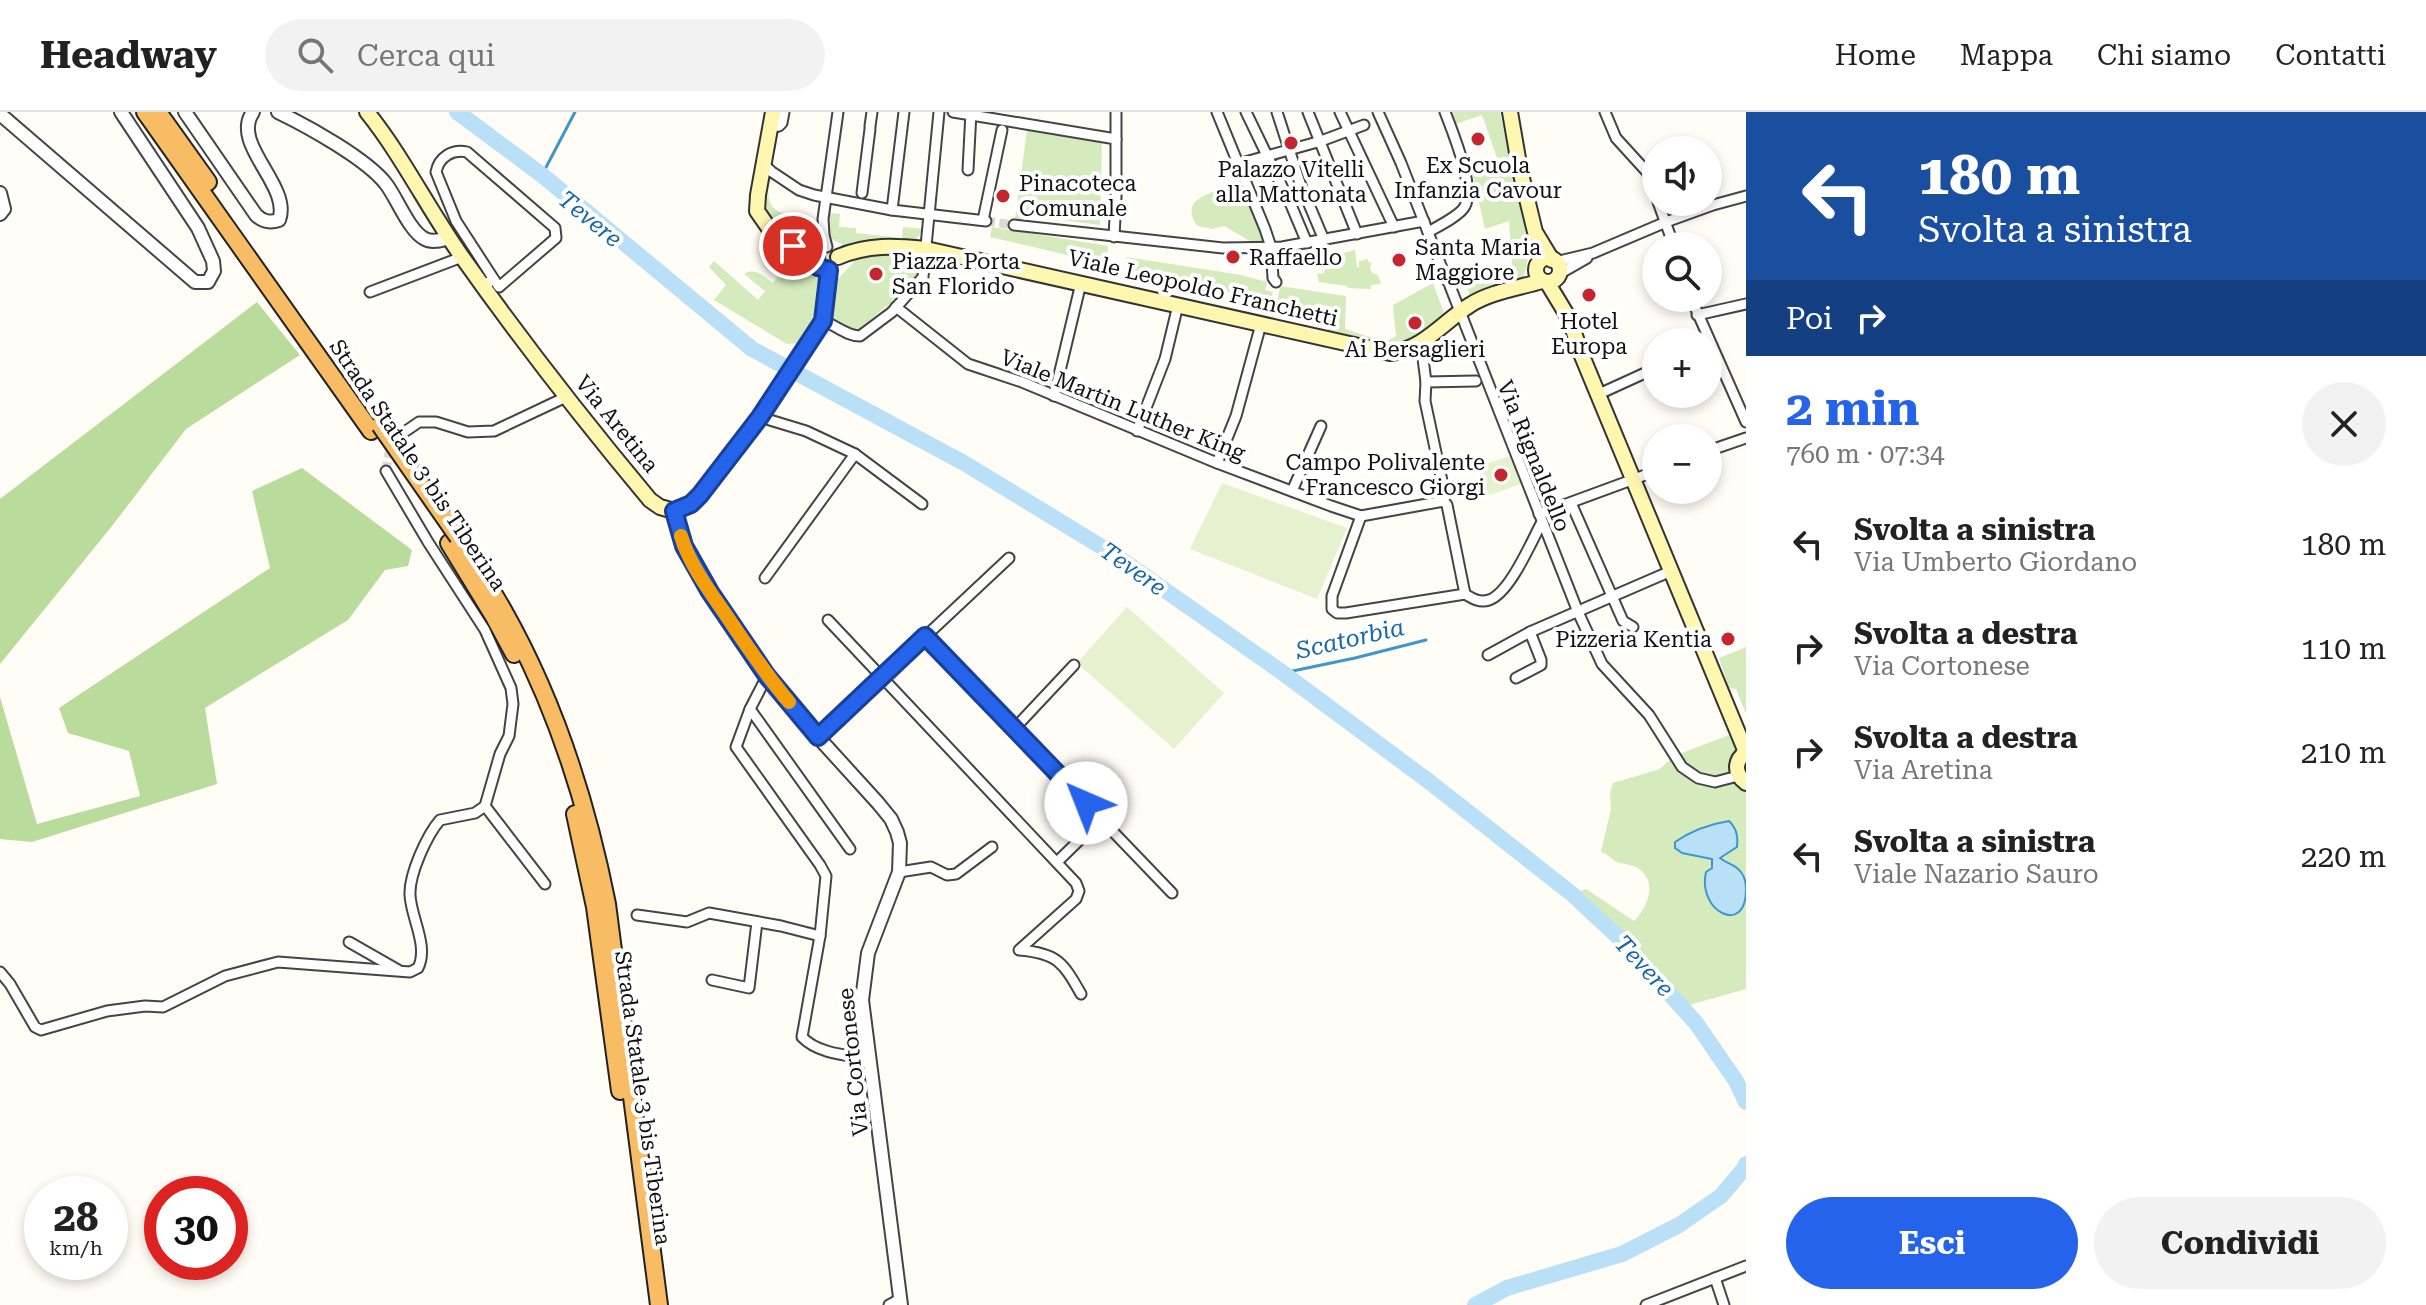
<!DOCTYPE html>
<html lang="it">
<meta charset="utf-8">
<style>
body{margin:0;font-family:"Roboto Serif",serif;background:#f2f2f2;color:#222;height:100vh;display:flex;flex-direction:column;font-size:30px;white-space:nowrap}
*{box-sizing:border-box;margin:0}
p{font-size:26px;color:#767676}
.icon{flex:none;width:44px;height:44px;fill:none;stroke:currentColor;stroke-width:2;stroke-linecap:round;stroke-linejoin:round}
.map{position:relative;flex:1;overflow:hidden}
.panel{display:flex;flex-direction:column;background:#fff;width:680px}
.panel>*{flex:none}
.hud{background:#1a4fa0;color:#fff;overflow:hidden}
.fabs{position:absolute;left:1642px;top:24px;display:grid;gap:16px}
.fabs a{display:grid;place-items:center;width:80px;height:80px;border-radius:50%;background:#fff;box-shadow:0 4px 12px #0003;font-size:40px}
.speed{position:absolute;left:24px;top:1064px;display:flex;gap:16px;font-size:40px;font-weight:700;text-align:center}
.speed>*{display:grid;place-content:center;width:104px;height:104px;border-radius:50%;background:#fff;box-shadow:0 4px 12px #0003;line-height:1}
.speed small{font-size:20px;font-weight:400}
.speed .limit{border:12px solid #d22;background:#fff;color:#111}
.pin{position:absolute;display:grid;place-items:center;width:68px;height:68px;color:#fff;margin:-34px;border:4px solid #fff;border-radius:50%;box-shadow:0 2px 8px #0007}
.me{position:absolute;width:88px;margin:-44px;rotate:316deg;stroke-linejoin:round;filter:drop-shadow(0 0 6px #0008)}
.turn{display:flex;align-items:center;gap:28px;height:168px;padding:0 40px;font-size:36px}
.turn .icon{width:104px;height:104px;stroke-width:2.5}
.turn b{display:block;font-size:56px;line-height:68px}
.then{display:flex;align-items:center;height:76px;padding:0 40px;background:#0003;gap:16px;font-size:30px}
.round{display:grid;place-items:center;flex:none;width:84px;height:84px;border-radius:42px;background:#f2f2f2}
.head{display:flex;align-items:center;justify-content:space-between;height:136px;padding:0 40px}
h1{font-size:48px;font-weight:700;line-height:60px;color:#2563eb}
.button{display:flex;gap:16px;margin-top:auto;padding:16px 40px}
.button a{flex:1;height:92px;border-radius:48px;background:#2563eb;color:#fff;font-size:32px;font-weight:700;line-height:92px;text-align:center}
.button a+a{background:#f2f2f2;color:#222}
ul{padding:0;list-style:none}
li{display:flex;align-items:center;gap:24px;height:104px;padding:0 40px}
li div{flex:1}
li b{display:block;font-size:30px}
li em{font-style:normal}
header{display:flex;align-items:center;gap:48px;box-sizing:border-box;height:112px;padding:0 40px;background:#fff;border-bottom:2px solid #e0e0e0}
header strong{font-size:38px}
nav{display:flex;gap:44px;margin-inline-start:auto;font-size:28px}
.search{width:560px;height:72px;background:#f2f2f2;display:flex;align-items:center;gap:20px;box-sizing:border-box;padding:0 28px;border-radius:44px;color:#767676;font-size:30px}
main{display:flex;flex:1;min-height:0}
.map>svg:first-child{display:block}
.green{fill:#d5ebbd}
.forest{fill:#b9dc9c}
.pitch{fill:#e6f2cf}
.water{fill:#b9e0f7;stroke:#3f96cf;stroke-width:2}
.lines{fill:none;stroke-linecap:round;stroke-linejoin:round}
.stream{stroke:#3f96cf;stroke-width:3}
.river{stroke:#b9e0f7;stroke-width:16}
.minor-tunnel{stroke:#dbdad3;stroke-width:9;stroke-dasharray:9 4.5;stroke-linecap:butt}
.minor-casing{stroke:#444;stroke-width:13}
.tertiary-casing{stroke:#444;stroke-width:16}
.secondary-casing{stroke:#333;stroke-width:18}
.trunk-casing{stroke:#222;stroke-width:20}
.minor{stroke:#fff;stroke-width:9}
.tertiary{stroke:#fff;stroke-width:12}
.secondary{stroke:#fff6b0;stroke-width:14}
.trunk{stroke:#f7bc64;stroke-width:16}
.trunk-bridge-casing{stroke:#222;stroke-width:20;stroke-linecap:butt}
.trunk-bridge{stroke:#f7bc64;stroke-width:16}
.route-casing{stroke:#184099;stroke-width:20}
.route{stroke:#2563eb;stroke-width:14}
.slow{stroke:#f59e0b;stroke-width:14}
.poi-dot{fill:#c4262e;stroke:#fff;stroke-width:3}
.labels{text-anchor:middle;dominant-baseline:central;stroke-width:8;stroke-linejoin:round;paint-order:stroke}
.poi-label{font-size:22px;fill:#111;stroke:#fff}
.street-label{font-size:22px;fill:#111;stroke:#fff}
.water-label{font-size:24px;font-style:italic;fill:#1768a6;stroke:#fff}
</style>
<header>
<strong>Headway</strong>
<div class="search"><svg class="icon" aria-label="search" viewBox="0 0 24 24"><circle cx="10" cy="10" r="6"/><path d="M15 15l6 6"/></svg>Cerca qui</div>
<nav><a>Home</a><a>Mappa</a><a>Chi siamo</a><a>Contatti</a></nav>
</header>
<main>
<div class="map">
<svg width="1746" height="1193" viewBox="0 0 1746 1193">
<rect width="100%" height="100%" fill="#fffdf5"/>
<!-- green -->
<g class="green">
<path d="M1452,0H1500L1527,127C1528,140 1529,155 1522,166L1472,188L1462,164L1489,154L1494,160L1512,154L1509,109L1485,117L1471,55L1497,46L1482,3L1456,12Z"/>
<polygon points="1027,18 1102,29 1100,113 1032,104 1030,110 1015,107"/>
<path d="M769,63L772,64C765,83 767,99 789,103V109H806L807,114L815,115L811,130C786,131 775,119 763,99Z"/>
<path d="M1244,72L1266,126L1263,130L1250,129L1224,114L1212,117L1198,114C1174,83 1225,77 1244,72Z"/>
<polygon points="829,101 840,102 839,115 856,116 856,121 902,126 903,115 924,117 914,130 863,130 846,134 835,129 828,123"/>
<polygon points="992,115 1108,134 1106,152 990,125"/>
<path d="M785,135L806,149L819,168L817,207L801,231L787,232L714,188L726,173L709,155L714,149L758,188L765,179L744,162C756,154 763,165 773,171L793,146L784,138Z"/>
<polygon points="1355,138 1357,155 1359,155 1359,149 1368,147 1369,151 1372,150 1370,155 1372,161 1378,163 1381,172 1371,173 1371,177 1348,176 1347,174 1319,170 1317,162 1324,161 1326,153 1341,148 1340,142"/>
<polygon points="884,140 920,142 921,145 916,166 890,197 886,194 862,215 864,218 852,218 827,206 831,174 856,148"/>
<polygon points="1126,145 1241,163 1267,170 1265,178 1273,180 1270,190 1124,156 1129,152"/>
<polygon points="1433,171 1445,204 1419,225 1395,236 1270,210 1272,204 1275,205 1275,207 1328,219 1328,203 1277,192 1280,174 1346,184 1345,217 1385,230 1396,224 1393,193"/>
<polygon points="1746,535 1746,602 1736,577 1729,576 1719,546"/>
<path d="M1737,620L1740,646L1746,671V877L1682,895L1616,823L1572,782L1586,777L1634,809C1648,795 1659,768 1636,755C1630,752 1623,752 1617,750C1611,747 1608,742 1601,740L1611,697L1610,681L1613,671L1660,657L1674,644Z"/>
</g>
<!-- forest -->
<g class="forest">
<polygon points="257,190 300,243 186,317 112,414 0,552 0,387"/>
<polygon points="302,356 412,438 408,454 385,458 348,508 205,596 217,672 32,730 0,727 0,585 37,712 140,684 129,639 68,621 59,596 270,456 252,379"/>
</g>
<!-- pitch -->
<g class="pitch">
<polygon points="1510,344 1521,372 1487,384 1482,353"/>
<polygon points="1222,371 1347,416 1317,487 1190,437"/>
<polygon points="1127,495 1224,581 1174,637 1077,551"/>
</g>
<!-- water -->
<path class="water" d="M1729,709C1737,717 1738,724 1737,735L1720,746C1727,752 1735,752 1741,760C1745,765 1746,772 1746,778C1746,824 1697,800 1706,760L1712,756V747L1682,741L1675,736V730C1691,719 1710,712 1729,709Z"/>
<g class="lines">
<!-- stream -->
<g class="stream">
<polyline points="542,63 575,0"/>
<polyline points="1283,561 1355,546 1426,528"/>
</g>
<!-- river -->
<g class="river">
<polyline points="457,0 542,63 752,237 964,351 1115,443 1283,561 1431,671 1572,782 1616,823 1696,911 1736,969 1746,990"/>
<polyline points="1475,1193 1507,1176 1622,1142 1679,1113 1721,1084 1743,1058 1746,1052"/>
</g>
<!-- minor-tunnel -->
<g class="minor-tunnel">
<polyline points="986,109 1014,113"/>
<polyline points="386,359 389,341 395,329"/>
</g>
<defs>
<g id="minor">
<polyline points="953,0 1116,27"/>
<polyline points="1217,0 1265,117 1271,135 1273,166 1276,170"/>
<polyline points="1246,0 1291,93 1307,131"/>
<polyline points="1277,0 1300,71 1324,128"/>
<polyline points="1308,0 1357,122"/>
<polyline points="1340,0 1394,115"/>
<polyline points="1378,0 1401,51 1447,169"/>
<polyline points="1605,0 1616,26 1647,60 1656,84"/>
<polyline points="870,14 872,0"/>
<polyline points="771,15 779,14 782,11 784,0"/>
<polyline points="1238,52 1321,29 1364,13"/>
<polyline points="764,53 772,60 799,78 814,83 892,98 986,109"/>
<polyline points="968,58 971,0"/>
<polyline points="862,81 870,17"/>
<polyline points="1658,90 1674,134"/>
<polyline points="892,98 904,0"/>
<polyline points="983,108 1002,18"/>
<polyline points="1014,113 1223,136 1282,135 1424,109"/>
<path d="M1428,120C1437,115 1461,103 1465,94C1475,74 1453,21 1445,0"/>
<polyline points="1114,125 1116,85 1116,0"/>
<polyline points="827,135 824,123 823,107 838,0"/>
<polyline points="1555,150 1593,141 1666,110 1713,93 1746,84"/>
<polyline points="1559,162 1587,146"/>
<polyline points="1450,174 1578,500 1602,552 1649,603 1682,655 1698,666 1715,670 1738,664"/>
<path d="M484,175L493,166L456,109L436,60C439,45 452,37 467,40L555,116L556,126L499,175L493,166"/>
<polyline points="370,180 462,145"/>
<polyline points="1691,186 1746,310"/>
<polyline points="896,195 968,252 1022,270 1217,351 1331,394 1361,404 1444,389"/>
<polyline points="1697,203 1746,192"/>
<path d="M823,209C836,213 846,224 860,224L892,200L923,165L939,0"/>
<polyline points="1426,270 1476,269"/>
<polyline points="1599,282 1656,256"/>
<polyline points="1054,284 1081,171"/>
<polyline points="760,305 806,319 855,342 922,392"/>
<polyline points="1137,319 1165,247 1178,193"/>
<polyline points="400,323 419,310 436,310 468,320 494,319 566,285"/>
<polyline points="1708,339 1746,326"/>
<polyline points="1217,351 1236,304 1261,212"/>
<polyline points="1292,379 1321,314"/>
<polyline points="1571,391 1623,509 1633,515"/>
<polyline points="1539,402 1656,359"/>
<polyline points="1361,404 1332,484 1332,497 1337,501 1346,501 1465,482 1447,393 1444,389 1445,383 1425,289 1426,270 1421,231"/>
<polyline points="765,466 855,342"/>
<path d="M1465,482C1473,487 1480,491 1489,488C1510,481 1531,430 1542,410"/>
<path d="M828,508L1076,771L1079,779L1076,787L1019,838C1057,841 1063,850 1081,882"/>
<polyline points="925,524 1172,781"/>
<polyline points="1488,543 1530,520 1671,459"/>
<path d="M767,564L750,597L736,635L820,753L826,764L820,824L802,925C818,942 847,943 870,947"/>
<polyline points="1516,566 1541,553 1541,548 1530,520"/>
<polyline points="750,597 850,737"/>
<polyline points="1014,617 1074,553"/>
<polyline points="818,625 1009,446"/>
<polyline points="485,694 545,772"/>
<polyline points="1057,750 1101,707"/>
<polyline points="899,760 931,755 947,763 956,762 992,735"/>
<polyline points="637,803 687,810 709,801 781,814 820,824"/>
<polyline points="349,830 398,858"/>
<path d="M0,860L10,872L35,915L41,918L107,899L145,894L163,895L225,864L278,850L410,860L418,856C429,834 411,806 410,783C409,762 427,723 440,708L475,701L485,694L500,642L509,624L513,592L511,576L485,518L428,430L386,359"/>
<polyline points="712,868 749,876 757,810"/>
<polyline points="1715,1166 1724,1193"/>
<polyline points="889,1193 900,1187"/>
<polyline points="1646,1193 1746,1154"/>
</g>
<g id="tertiary">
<path d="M185,0L256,103C263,110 270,111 279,108C292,74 230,32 253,0"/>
<path d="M278,0C307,14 367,47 386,72C397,86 409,119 425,127C432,131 441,128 449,126"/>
<polyline points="0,2 195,170 208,170 214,159 213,149 198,116 121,0"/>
<polyline points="0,81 4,97 0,102"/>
<polyline points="674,399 684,434 710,480 767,564 818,625 878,691 891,707 897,720 900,731 899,760 868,841 862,888 901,1193"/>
</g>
<g id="secondary">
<path d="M367,0C403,45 427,95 460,142C520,227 584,309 650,388L660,395L674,399L691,392L700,383L760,305L823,209L829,158"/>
<polyline points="773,0 758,83 757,99 773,122 787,131 815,143"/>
<polyline points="1510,0 1520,58 1535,120 1552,148"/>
<path d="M838,145C868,132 895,134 926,137L1390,241C1423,238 1444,209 1470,193C1490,180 1519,176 1542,169"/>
<circle cx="1548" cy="158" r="12"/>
<polyline points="1547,170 1570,208 1580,239 1746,640"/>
<path d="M1746,640C1734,649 1734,662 1746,671"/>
</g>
<g id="trunk">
<polyline points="145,0 371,319"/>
<polyline points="158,0 208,70"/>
<path d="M458,425C473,449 489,473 503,498C554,588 587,691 607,792L659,1193"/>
<polyline points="449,431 493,503 514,542"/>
<polyline points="575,702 595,795 620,979"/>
</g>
</defs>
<!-- minor casing -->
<use href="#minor" class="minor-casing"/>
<!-- tertiary casing -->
<use href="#tertiary" class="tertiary-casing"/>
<!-- secondary casing -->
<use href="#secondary" class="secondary-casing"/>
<!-- trunk casing -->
<use href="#trunk" class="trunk-casing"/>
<!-- minor -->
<use href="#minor" class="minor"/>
<!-- tertiary -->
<use href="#tertiary" class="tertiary"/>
<!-- secondary -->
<use href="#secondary" class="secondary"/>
<!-- trunk -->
<use href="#trunk" class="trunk"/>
<defs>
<polyline id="trunk-bridge" points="380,313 458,425"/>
</defs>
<!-- trunk-bridge casing -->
<use href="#trunk-bridge" class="trunk-bridge-casing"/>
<!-- trunk-bridge -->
<use href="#trunk-bridge" class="trunk-bridge"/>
</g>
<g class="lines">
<defs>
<polyline id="route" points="793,134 815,143 818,155 829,158 823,209 760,305 700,383 691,392 674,399 684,434 710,480 767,564 818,625 925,524 1086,691"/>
</defs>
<!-- route casing -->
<use href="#route" class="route-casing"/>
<!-- route -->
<use href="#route" class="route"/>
<!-- slow -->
<path class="slow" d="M681,424C689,451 708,477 724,500C745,531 765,562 789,590"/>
</g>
<!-- markers -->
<g class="poi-dot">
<circle cx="1478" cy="27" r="8"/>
<circle cx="1291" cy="31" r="8"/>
<circle cx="1003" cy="84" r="8"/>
<circle cx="1233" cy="145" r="8"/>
<circle cx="1399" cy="148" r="8"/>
<circle cx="876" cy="162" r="8"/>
<circle cx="1589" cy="183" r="8"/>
<circle cx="1415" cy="211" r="8"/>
<circle cx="1501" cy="363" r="8"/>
<circle cx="1728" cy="527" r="8"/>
</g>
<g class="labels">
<!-- poi labels -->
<g class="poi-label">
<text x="1478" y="53">Ex Scuola<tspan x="1478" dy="25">Infanzia Cavour</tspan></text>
<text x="1291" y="57">Palazzo Vitelli<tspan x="1291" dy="25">alla Mattonata</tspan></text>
<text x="1019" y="71" text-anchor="start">Pinacoteca<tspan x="1019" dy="25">Comunale</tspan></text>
<text x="1415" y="135" text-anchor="start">Santa Maria<tspan x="1415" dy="25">Maggiore</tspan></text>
<text x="1249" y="145" text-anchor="start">Raffaello</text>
<text x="892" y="149" text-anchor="start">Piazza Porta<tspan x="892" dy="25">San Florido</tspan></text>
<text x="1589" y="209">Hotel<tspan x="1589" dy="25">Europa</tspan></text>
<text x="1415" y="237">Ai Bersaglieri</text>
<text x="1485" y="350" text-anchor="end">Campo Polivalente<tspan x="1485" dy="25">Francesco Giorgi</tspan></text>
<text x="1712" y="527" text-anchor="end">Pizzeria Kentia</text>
</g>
<!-- street labels -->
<g class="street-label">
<text transform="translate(1203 176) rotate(13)">Viale Leopoldo Franchetti</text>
<text transform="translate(1123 293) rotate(22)">Viale Martin Luther King</text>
<text transform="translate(617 312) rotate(51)">Via Aretina</text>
<text transform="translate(1534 344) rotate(68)">Via Rignaldello</text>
<text transform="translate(418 353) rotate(56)">Strada Statale 3 bis Tiberina</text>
<text transform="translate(853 950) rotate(-96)">Via Cortonese</text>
<text transform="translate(643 986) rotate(82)">Strada Statale 3 bis Tiberina</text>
</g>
<!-- water labels -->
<g class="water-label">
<text transform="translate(590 107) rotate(39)">Tevere</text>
<text transform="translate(1133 457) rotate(35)">Tevere</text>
<text transform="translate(1350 527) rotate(-13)">Scatorbia</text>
<text transform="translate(1644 854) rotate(47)">Tevere</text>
</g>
</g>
</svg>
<div class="fabs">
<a><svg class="icon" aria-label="sound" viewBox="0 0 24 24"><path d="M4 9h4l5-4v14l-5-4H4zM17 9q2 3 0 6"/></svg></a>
<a><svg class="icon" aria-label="search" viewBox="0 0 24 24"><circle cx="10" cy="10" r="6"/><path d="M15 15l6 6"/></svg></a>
<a>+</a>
<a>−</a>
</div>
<div class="speed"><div>28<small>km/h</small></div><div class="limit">30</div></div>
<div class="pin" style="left:793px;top:134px;background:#d93025"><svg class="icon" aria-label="arrive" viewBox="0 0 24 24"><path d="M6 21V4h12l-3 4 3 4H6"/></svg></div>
<svg class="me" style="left:1086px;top:691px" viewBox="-20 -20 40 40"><circle r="19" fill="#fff"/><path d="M0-13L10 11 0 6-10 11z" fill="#2563eb"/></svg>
</div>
<section class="panel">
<div class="hud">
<div class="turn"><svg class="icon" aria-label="left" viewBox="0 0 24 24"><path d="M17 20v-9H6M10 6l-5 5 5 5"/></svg><div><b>180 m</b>Svolta a sinistra</div></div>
<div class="then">Poi<svg class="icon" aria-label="right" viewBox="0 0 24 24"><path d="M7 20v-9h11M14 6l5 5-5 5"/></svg></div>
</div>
<div class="head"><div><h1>2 min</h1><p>760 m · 07:34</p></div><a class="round"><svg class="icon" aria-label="close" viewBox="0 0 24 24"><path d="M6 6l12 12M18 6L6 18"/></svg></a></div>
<ul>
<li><svg class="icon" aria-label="left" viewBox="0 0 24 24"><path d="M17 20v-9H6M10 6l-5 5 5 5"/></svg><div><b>Svolta a sinistra</b><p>Via Umberto Giordano</p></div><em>180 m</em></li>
<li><svg class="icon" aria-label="right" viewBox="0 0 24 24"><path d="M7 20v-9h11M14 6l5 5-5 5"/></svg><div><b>Svolta a destra</b><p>Via Cortonese</p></div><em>110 m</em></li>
<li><svg class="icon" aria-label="right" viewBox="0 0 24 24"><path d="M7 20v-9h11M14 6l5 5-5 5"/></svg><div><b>Svolta a destra</b><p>Via Aretina</p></div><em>210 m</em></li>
<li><svg class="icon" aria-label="left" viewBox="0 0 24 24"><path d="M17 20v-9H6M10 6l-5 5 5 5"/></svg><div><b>Svolta a sinistra</b><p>Viale Nazario Sauro</p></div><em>220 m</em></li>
</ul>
<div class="button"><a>Esci</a><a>Condividi</a></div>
</section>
</main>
